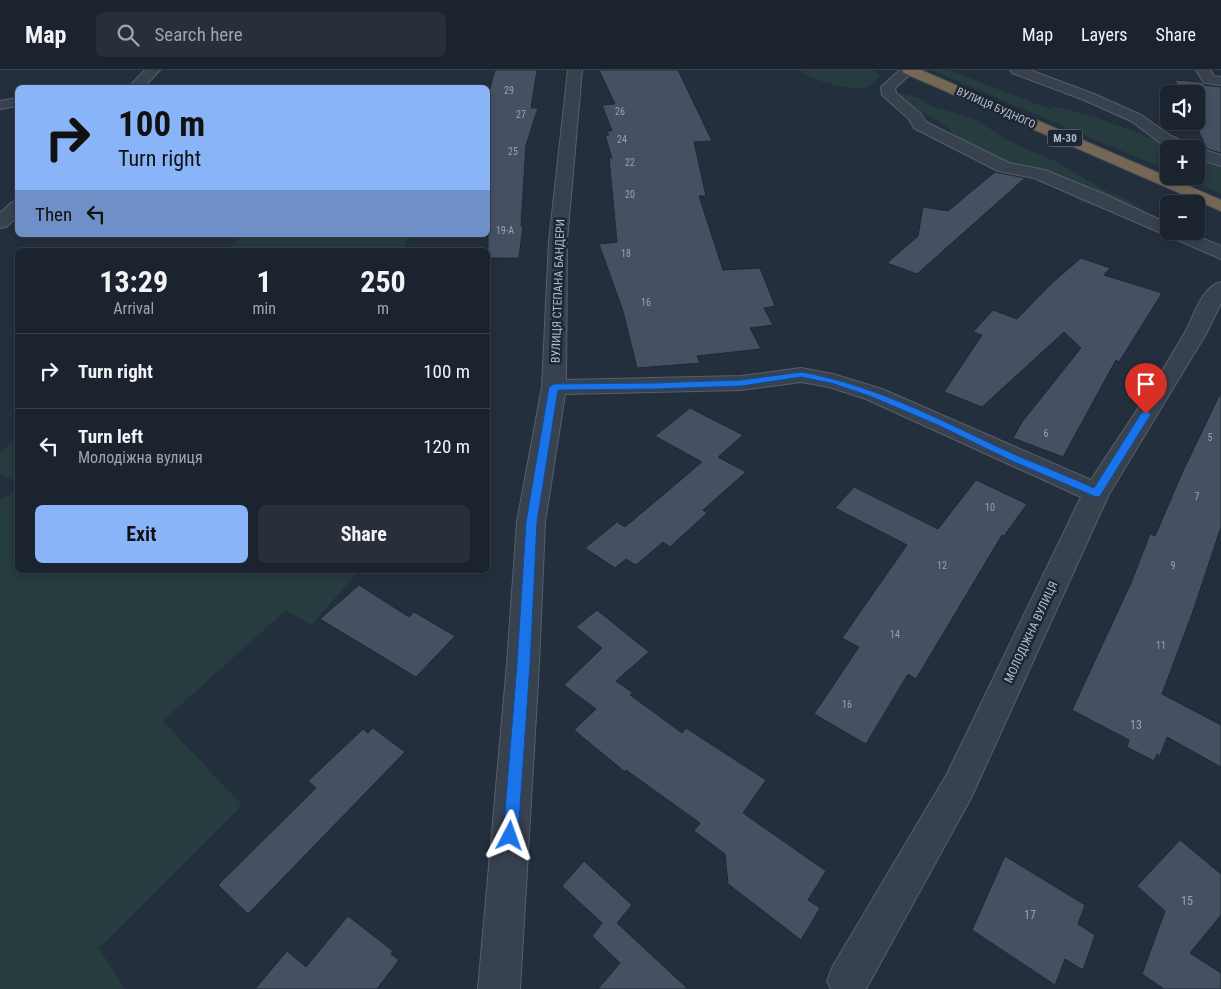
<!DOCTYPE html>
<meta charset="utf-8">
<style>
body{margin:0;font-family:"Roboto Condensed",sans-serif;background:#282f3a;color:#f1f3f6;height:100vh;display:flex;flex-direction:column;font-size:19px;white-space:nowrap}
*{box-sizing:border-box;margin:0}
p{font-size:16px;color:#a0a4aa}
.icon{flex:none;width:28px;height:28px;fill:none;stroke:currentColor;stroke-width:2;stroke-linecap:round;stroke-linejoin:round}
.map{position:relative;flex:1;overflow:hidden}
.side{position:absolute;left:15px;top:178px;width:475px;height:325px;display:flex;flex-direction:column;background:#1b232e;border-radius:8px;box-shadow:0 2px 8px #0003,0 0 0 1px #39404a}
.side>*{flex:none}
.banner{position:absolute;left:15px;top:15px;width:475px;height:152px;border-radius:8px;box-shadow:0 2px 8px #0003,0 0 0 1px #39404a;background:#8ab4f8;color:#111;overflow:hidden}
.buttons{position:absolute;left:1160px;top:15px;display:grid;gap:10px}
.buttons a{display:grid;place-items:center;width:45px;height:45px;border-radius:8px;background:#1b232e;box-shadow:0 2px 8px #0003,0 0 0 1px #39404a;font-size:25px}
.pin{position:absolute;display:grid;place-items:center;width:42px;height:42px;color:#fff;margin:-51px -21px;border-radius:50% 50% 50% 0;rotate:-45deg;box-shadow:0 0 5px #0007}
.pin .icon{rotate:45deg}
.me{position:absolute;width:55px;margin:-28px;rotate:4deg;stroke-linejoin:round;filter:drop-shadow(0 0 4px #0008)}
.turn{display:flex;align-items:center;gap:18px;height:105px;padding:0 20px;font-size:22px}
.turn .icon{width:65px;height:65px;stroke-width:2.5}
.turn b{display:block;font-size:35px;line-height:42px}
.then{display:flex;align-items:center;height:48px;padding:0 20px;background:#0003;gap:10px;font-size:19px}
.eta{display:flex;justify-content:space-evenly;align-items:center;height:85px;text-align:center}
.eta b{font-size:30px;font-weight:700;line-height:35px}
.action{display:flex;gap:10px;margin-top:auto;padding:10px 20px}
.action a{flex:1;height:58px;border-radius:8px;background:#8ab4f8;color:#111;font-size:20px;font-weight:700;line-height:58px;text-align:center}
.action a+a{background:#282f3a;color:#f1f3f6}
ul{padding:0;list-style:none}
li{display:flex;align-items:center;gap:15px;height:75px;padding:0 20px;border-top:1px solid #39404a}
li div{flex:1}
li b{display:block;font-size:19px}
li em{font-style:normal}
header{display:flex;align-items:center;gap:30px;box-sizing:border-box;height:70px;padding:0 25px;background:#1b232e;border-bottom:1px solid #39404a}
header strong{font-size:24px}
nav{display:flex;gap:28px;margin-inline-start:auto;font-size:18px}
.search{width:350px;height:45px;background:#282f3a;display:flex;align-items:center;gap:12px;box-sizing:border-box;padding:0 18px;border-radius:8px;color:#a0a4aa;font-size:19px}
.map>svg:first-child{display:block}
.green{fill:#263c3f}
.building{fill:#455162;stroke:#1f2835}
.lines{fill:none;stroke-linecap:round;stroke-linejoin:round}
.minor-casing{stroke:#565f6c;stroke-width:2}
.highway-casing{stroke:#434c59;stroke-width:2}
.minor{fill:#38414e;fill-rule:evenodd}
.highway{fill:#746855;fill-rule:evenodd}
.route{fill:#1a73e8;stroke:#114b97}
.labels{text-anchor:middle;dominant-baseline:central;stroke-width:5;stroke-linejoin:round;paint-order:stroke}
.number-label{font-size:10px;fill:#98a1af}
.far-street-label{font-size:11px;fill:#b4bcc9;stroke:#1d2633}
.shield{fill:#1d2633;stroke:#878f9c;stroke-width:1}
.shield-label{font-size:11px;font-weight:bold;fill:#b4bcc9}
.street-label{font-size:12px;fill:#b4bcc9;stroke:#1d2633}
.near-number-label{font-size:12px;fill:#98a1af}
</style>
<header>
<strong>Map</strong>
<div class="search"><svg class="icon" aria-label="search" viewBox="0 0 24 24"><circle cx="10" cy="10" r="6"/><path d="M15 15l6 6"/></svg>Search here</div>
<nav><a>Map</a><a>Layers</a><a>Share</a></nav>
</header>
<div class="map">
<svg width="1221" height="919" viewBox="0 0 1221 919">
<rect width="100%" height="100%" fill="#242f3e"/>
<!-- green -->
<g class="green">
<path d="M800,0H873L880,6C876,9 872,15 868,17C857,22 807,10 800,0Z"/>
<polygon points="931,0 949,0 1052,40 1053,38 1056,37 1095,47 1180,79 1169,79 1169,101"/>
<polygon points="899,23 919,28 931,36 977,50 1005,69 1059,93 1102,119 1127,130 1149,144 1135,144 1116,134 1094,136 1078,131 1071,122 1002,94 956,69 950,59 937,50 894,27"/>
<polygon points="1196,85 1221,94 1221,124 1180,106 1196,106"/>
<polygon points="241,165 409,165 403,180 229,180"/>
<polygon points="17,369 17,412 0,404 0,382"/>
<polygon points="17,419 18,500 360,500 311,555 286,540 163,651 242,735 99,878 125,919 0,919 0,430"/>
</g>
<!-- building -->
<g class="building">
<polygon points="495,0 537,0 531,38 538,38 526,75 521,156 523,156 519,188 488,188 488,25"/>
<polygon points="599,0 678,0 712,71 694,72 706,126 699,126 723,200 760,198 775,236 764,238 773,255 750,258 761,279 697,286 700,293 637,298 623,241 599,174 617,172 609,88 612,88 605,65 609,65 607,61 612,61 602,35 615,34"/>
<polygon points="1175,10 1201,12 1204,15 1221,17 1221,83 1207,79 1194,51 1196,51 1196,24 1182,24"/>
<polygon points="995,102 1025,108 917,204 887,193 918,166 923,137 948,141"/>
<polygon points="1081,188 1110,198 1104,205 1162,223 1119,292 1116,290 1063,387 1013,368 1022,352 1081,278 1064,262 982,337 944,322 982,265 973,262 993,240 1017,249 1053,212"/>
<polygon points="1221,322 1221,457 1192,544 1162,624 1221,655 1221,697 1167,667 1160,686 1157,684 1154,691 1127,677 1129,670 1072,640 1131,513 1150,464 1155,466 1183,401"/>
<polygon points="690,338 743,365 718,387 746,402 703,440 707,443 670,477 663,472 636,495 626,489 615,498 585,478 617,452 625,457 702,392 655,366"/>
<polygon points="976,410 1027,434 1004,466 1002,465 916,609 908,604 866,674 814,644 859,577 842,568 907,475 835,438 854,417 938,459"/>
<polygon points="359,515 409,547 414,542 455,566 416,607 320,549"/>
<polygon points="597,540 649,582 616,611 633,623 630,625 682,663 686,658 766,710 743,743 826,801 808,830 820,838 801,870 728,814 725,784 694,761 700,753 626,700 625,702 574,660 596,639 564,615 602,578 576,557"/>
<polygon points="373,658 405,682 248,844 218,815 316,718 308,711 363,659 368,663"/>
<polygon points="1180,770 1221,804 1221,845 1190,883 1221,903 1221,919 1164,919 1142,904 1165,841 1137,816"/>
<polygon points="1005,786 1085,835 1078,854 1095,865 1083,900 1065,889 1055,915 972,860"/>
<polygon points="584,791 632,835 617,853 688,919 598,919 620,893 592,866 602,853 562,816"/>
<polygon points="348,846 393,881 391,884 399,890 377,919 255,919 287,881 306,897"/>
</g>
<g class="lines">
<defs>
<g id="minor">
<polygon points="145,0 160,0 143,18 128,18"/>
<path d="M568,0H582L567,171L566,310L741,306L801,298L833,304L882,319L1091,410C1122,362 1156,314 1184,264C1194,247 1201,217 1221,212V233L1206,264L1109,424L971,728L866,919H831L827,911L833,896L947,704L1081,427L866,329L829,317L801,312L741,320L565,324L545,452L539,594L520,919H478L507,594L517,452L542,317L549,171Z"/>
<polygon points="900,0 915,0 895,18 896,23 921,44 926,52 1009,93 1045,100 1104,124 1169,154 1169,161 1185,161 1221,176 1221,189 1034,108 998,101 914,58 909,49 882,25 881,17"/>
<polygon points="1010,0 1030,0 1094,24 1141,45 1171,66 1196,77 1221,85 1221,96 1196,88 1196,79 1175,79 1159,72 1131,51 1084,30 1012,3"/>
<polygon points="1196,0 1210,0 1214,6 1221,7 1221,15 1204,13"/>
<polygon points="18,28 18,36 0,39 0,31"/>
<polygon points="18,131 18,146 6,157 0,158 0,143 12,132"/>
</g>
<polygon id="highway" points="902,0 921,0 1221,130 1221,141 904,3"/>
</defs>
<!-- minor casing -->
<use href="#minor" class="minor-casing"/>
<!-- highway casing -->
<use href="#highway" class="highway-casing"/>
<!-- minor -->
<use href="#minor" class="minor"/>
<!-- highway -->
<use href="#highway" class="highway"/>
</g>
<!-- route -->
<path class="route" d="M801,302C880,316 947,354 1020,387C1045,397 1069,407 1094,418L1142,342H1149L1151,344L1100,426L1096,427L1012,391L938,355L870,326L831,313L801,307L741,316L654,319L558,320L537,452L530,594L518,766L516,771L510,774L505,771L503,766L517,594L526,452L549,317L554,314L654,313L741,310Z"/>
<g class="labels">
<!-- number labels -->
<g class="number-label">
<text x="509" y="20">29</text>
<text x="620" y="41">26</text>
<text x="521" y="44">27</text>
<text x="622" y="69">24</text>
<text x="513" y="81">25</text>
<text x="630" y="92">22</text>
<text x="630" y="124">20</text>
<text x="505" y="160">19-А</text>
<text x="626" y="183">18</text>
<text x="646" y="232">16</text>
<text x="1046" y="363">6</text>
<text x="1210" y="367">5</text>
<text x="1197" y="426">7</text>
<text x="990" y="437">10</text>
<text x="942" y="495">12</text>
<text x="1173" y="495">9</text>
<text x="895" y="564">14</text>
<text x="1161" y="575">11</text>
<text x="847" y="634">16</text>
</g>
<!-- far-street labels -->
<g class="far-street-label">
<text transform="translate(996 38) rotate(24)">ВУЛИЦЯ БУДНОГО</text>
</g>
<!-- shield labels -->
<rect class="shield" x="1047.5" y="59.5" width="35" height="17" rx="4"/>
<g class="shield-label">
<text x="1065" y="68">М-30</text>
</g>
<!-- street labels -->
<g class="street-label">
<text transform="translate(558 221) rotate(-88)">ВУЛИЦЯ СТЕПАНА БАНДЕРИ</text>
<text transform="translate(1031 562) rotate(-65)">МОЛОДІЖНА ВУЛИЦЯ</text>
</g>
<!-- near-number labels -->
<g class="near-number-label">
<text x="1136" y="655">13</text>
<text x="1187" y="831">15</text>
<text x="1030" y="845">17</text>
</g>
</g>
</svg>
<div class="buttons">
<a><svg class="icon" aria-label="sound" viewBox="0 0 24 24"><path d="M4 9h4l5-4v14l-5-4H4zM17 9q2 3 0 6"/></svg></a>
<a>+</a>
<a>−</a>
</div>
<div class="pin" style="left:1146px;top:344px;background:#d93025"><svg class="icon" aria-label="arrive" viewBox="0 0 24 24"><path d="M6 21V4h12l-3 4 3 4H6"/></svg></div>
<svg class="me" style="left:510px;top:766px" viewBox="-20 -20 40 40"><path d="M0-17L14 15 0 8-14 15z" fill="#1a73e8" stroke="#fff" stroke-width="4"/></svg>
<div class="banner">
<div class="turn"><svg class="icon" aria-label="right" viewBox="0 0 24 24"><path d="M7 20v-9h11M14 6l5 5-5 5"/></svg><div><b>100 m</b>Turn right</div></div>
<div class="then">Then<svg class="icon" aria-label="left" viewBox="0 0 24 24"><path d="M17 20v-9H6M10 6l-5 5 5 5"/></svg></div>
</div>
<section class="side">
<div class="eta">
<div><b>13:29</b><p>Arrival</p></div>
<div><b>1</b><p>min</p></div>
<div><b>250</b><p>m</p></div>
</div>
<ul>
<li><svg class="icon" aria-label="right" viewBox="0 0 24 24"><path d="M7 20v-9h11M14 6l5 5-5 5"/></svg><div><b>Turn right</b></div><em>100 m</em></li>
<li><svg class="icon" aria-label="left" viewBox="0 0 24 24"><path d="M17 20v-9H6M10 6l-5 5 5 5"/></svg><div><b>Turn left</b><p>Молодіжна вулиця</p></div><em>120 m</em></li>
</ul>
<div class="action"><a>Exit</a><a>Share</a></div>
</section>
</div>
